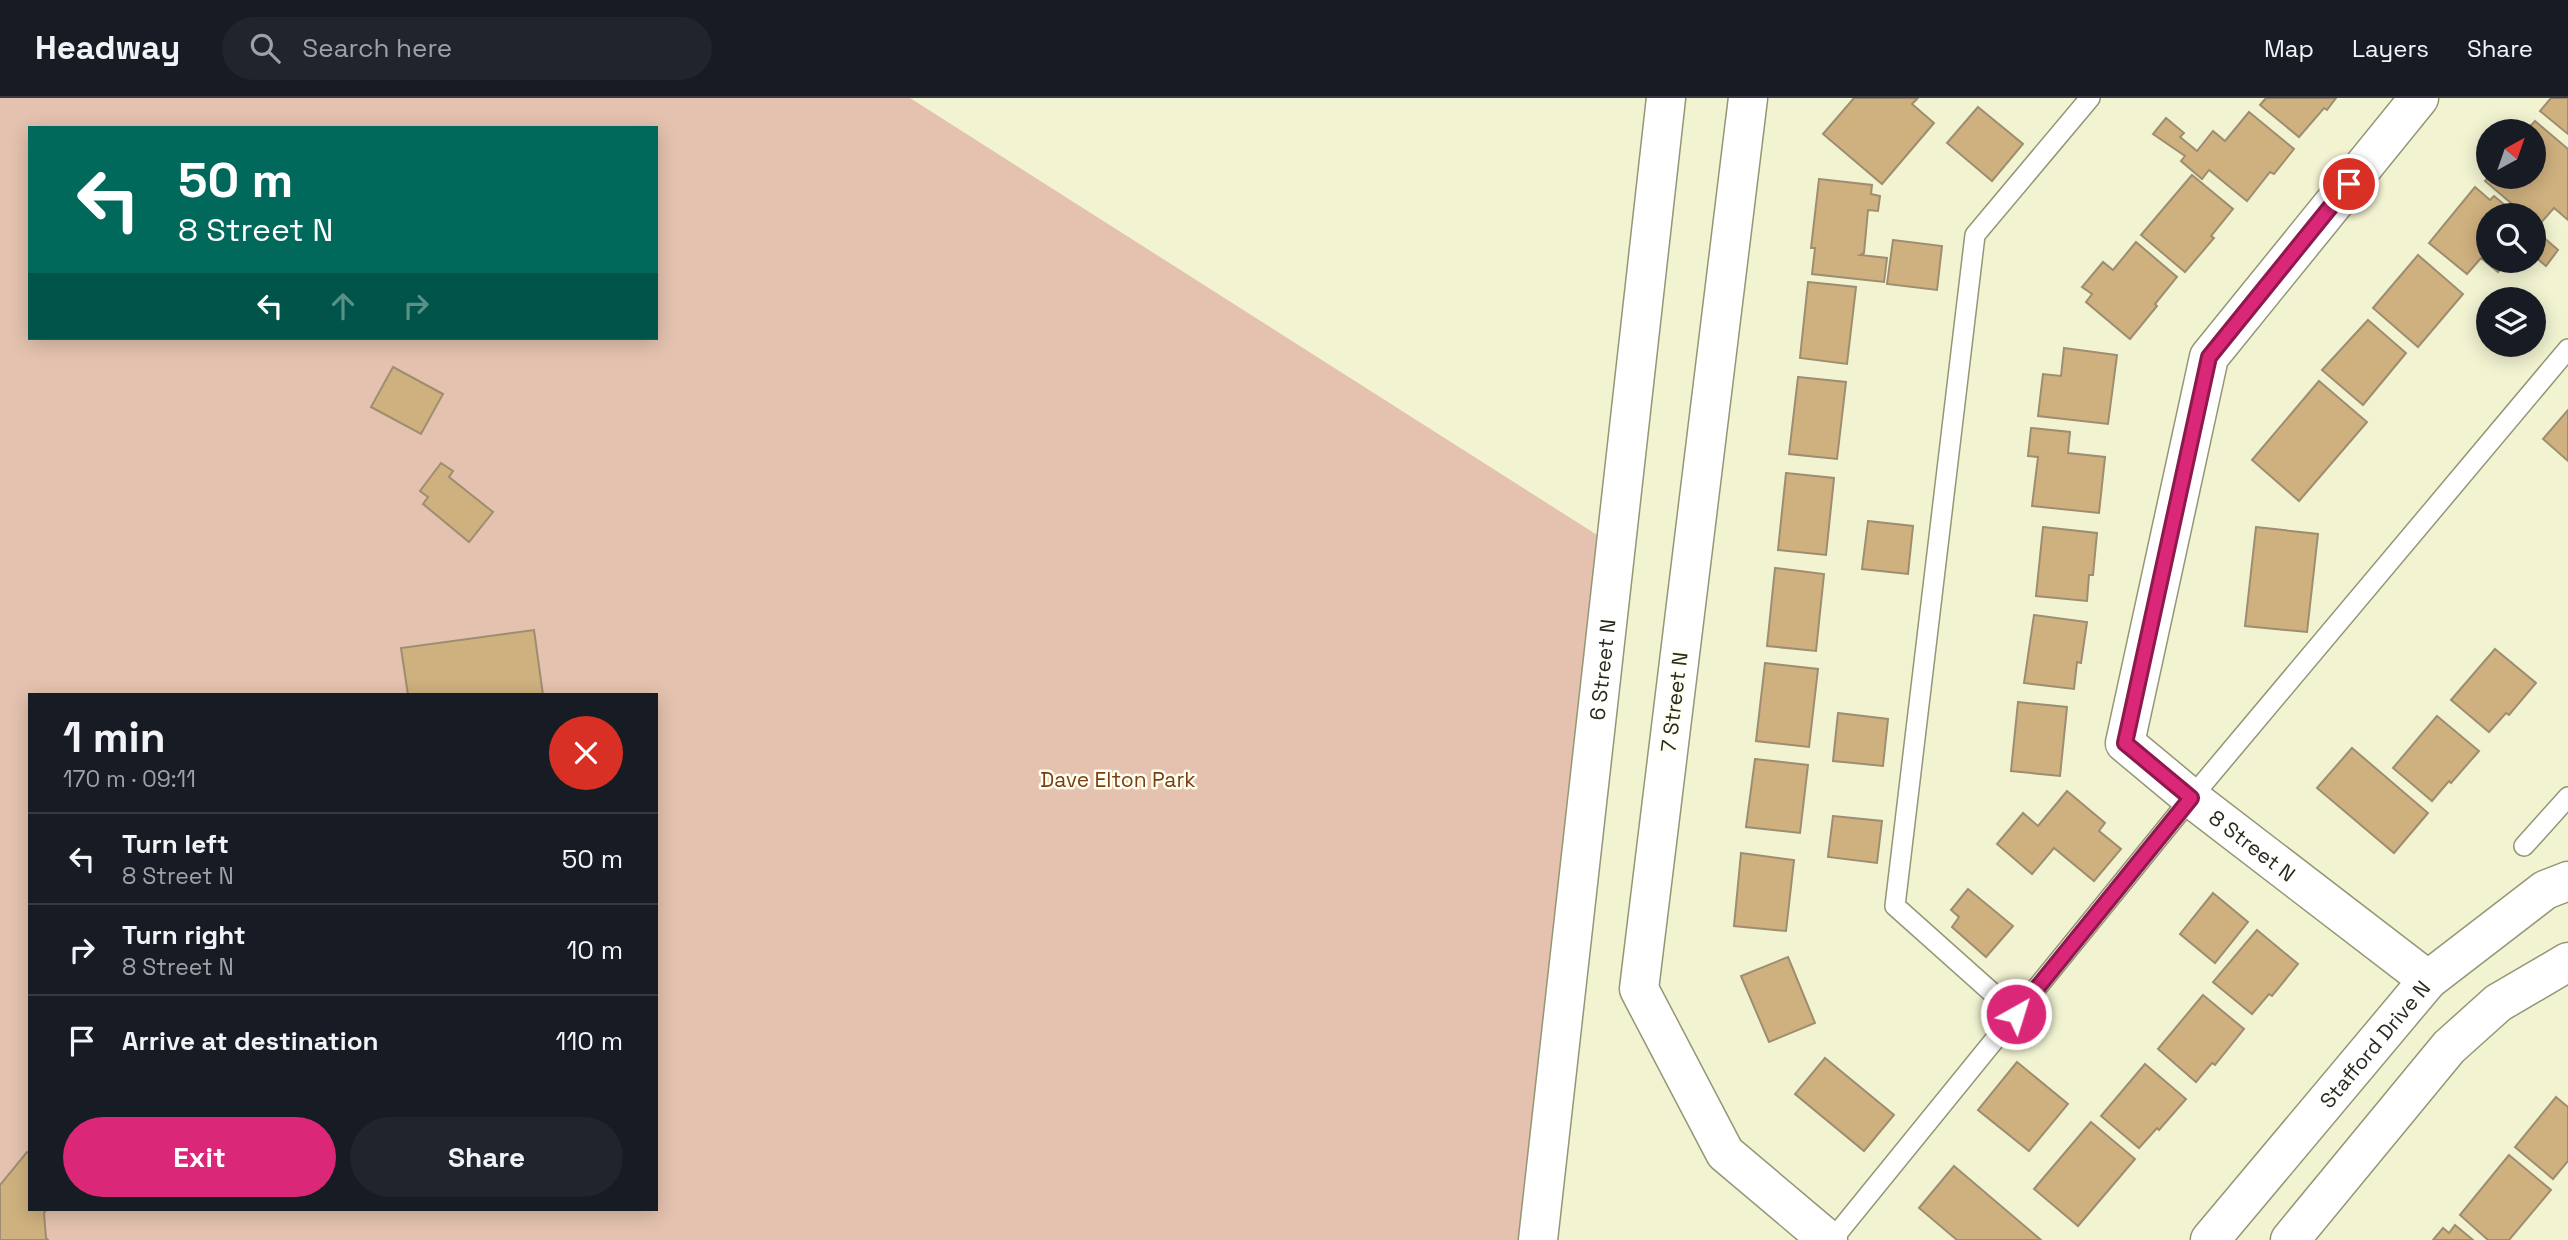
<!DOCTYPE html>
<meta charset="utf-8">
<style>
body{margin:0;font-family:"Space Grotesk",sans-serif;background:#20242c;color:#f1f3f6;height:100vh;display:flex;flex-direction:column;font-size:26px;white-space:nowrap}
*{box-sizing:border-box;margin:0}
p{font-size:23px;color:#9ea1a6}
.icon{flex:none;width:38px;height:38px;fill:none;stroke:currentColor;stroke-width:2;stroke-linecap:round;stroke-linejoin:round}
.map{position:relative;flex:1;overflow:hidden}
.details{position:absolute;left:28px;top:595px;width:630px;height:518px;display:flex;flex-direction:column;background:#171b24;border-radius:0px;box-shadow:0 4px 18px #0003}
.details>*{flex:none}
.top-card{position:absolute;left:28px;top:28px;width:630px;height:214px;border-radius:0px;box-shadow:0 4px 18px #0003;background:#00695c;color:#fff;overflow:hidden}
.needle{width:46px;rotate:40deg}
.controls{position:absolute;left:2476px;top:21px;display:grid;gap:14px}
.controls a{display:grid;place-items:center;width:70px;height:70px;border-radius:50%;background:#171b24;box-shadow:0 4px 18px #0003;font-size:35px}
.pin{position:absolute;display:grid;place-items:center;width:60px;height:60px;color:#fff;margin:-30px;border:4px solid #fff;border-radius:50%;box-shadow:0 2px 7px #0007}
.me{position:absolute;width:77px;margin:-38px;rotate:39deg;stroke-linejoin:round;filter:drop-shadow(0 0 5px #0008)}
.turn{display:flex;align-items:center;gap:24px;height:147px;padding:0 35px;font-size:32px}
.turn .icon{width:91px;height:91px;stroke-width:2.5}
.turn b{display:block;font-size:49px;line-height:60px}
.lanes{display:flex;align-items:center;height:66px;padding:0 35px;background:#0003;justify-content:center;gap:35px;direction:ltr}
.lanes .off{opacity:.35}
.round{display:grid;place-items:center;flex:none;width:74px;height:74px;border-radius:37px;background:#20242c}
.summary{display:flex;align-items:center;justify-content:space-between;height:119px;padding:0 35px}
h1{font-size:42px;font-weight:800;line-height:52px}
.action{display:flex;gap:14px;margin-top:auto;padding:14px 35px}
.action a{flex:1;height:80px;border-radius:42px;background:#db2777;color:#fff;font-size:28px;font-weight:800;line-height:80px;text-align:center}
.action a+a{background:#20242c;color:#f1f3f6}
ul{padding:0;list-style:none}
li{display:flex;align-items:center;gap:21px;height:91px;padding:0 35px;border-top:2px solid #363941}
li div{flex:1}
li b{display:block;font-size:26px}
li em{font-style:normal}
header{display:flex;align-items:center;gap:42px;box-sizing:border-box;height:98px;padding:0 35px;background:#171b24;border-bottom:2px solid #363941}
header strong{font-size:33px}
nav{display:flex;gap:38px;margin-inline-start:auto;font-size:24px}
.search{width:490px;height:63px;background:#20242c;display:flex;align-items:center;gap:18px;box-sizing:border-box;padding:0 24px;border-radius:38px;color:#9ea1a6;font-size:26px}
.map>svg:first-child{display:block}
.green{fill:#e4c2af;fill-rule:evenodd}
.building{fill:#cfb17f;stroke:#9e8d70;stroke-width:2}
.lines{fill:none;stroke-linecap:round;stroke-linejoin:round}
.lane-casing{stroke:#949676;stroke-width:22}
.street-casing{stroke:#949676;stroke-width:41}
.secondary-casing{stroke:#949676;stroke-width:41}
.lane{stroke:#fff;stroke-width:19}
.street{stroke:#fff;stroke-width:38}
.secondary{stroke:#fff;stroke-width:38}
.route-casing{stroke:#8e194d;stroke-width:18}
.route{stroke:#db2777;stroke-width:12}
.labels{text-anchor:middle;dominant-baseline:central;stroke-width:5;stroke-linejoin:round;paint-order:stroke}
.street-label{font-size:21px;fill:#2a2a1d;stroke:#fefff1}
.park-label{font-size:21px;fill:#7c3c0e;stroke:#fefff1}
</style>
<header>
<strong>Headway</strong>
<div class="search"><svg class="icon" aria-label="search" viewBox="0 0 24 24"><circle cx="10" cy="10" r="6"/><path d="M15 15l6 6"/></svg>Search here</div>
<nav><a>Map</a><a>Layers</a><a>Share</a></nav>
</header>
<div class="map">
<svg width="2568" height="1142" viewBox="0 0 2568 1142">
<rect width="100%" height="100%" fill="#f1f3d1"/>
<!-- green -->
<path class="green" d="M0,0H910L1616,449L1538,1142H0ZM30,30H656V240H30ZM30,597H656V1111H30Z"/>
<!-- building -->
<g class="building">
<polygon points="1854,0 1918,0 1912,6 1934,25 1882,86 1823,36"/>
<polygon points="2266,0 2336,0 2327,12 2324,10 2299,39 2260,7"/>
<polygon points="2551,0 2568,0 2568,36 2540,13"/>
<polygon points="1978,9 2023,46 1992,83 1947,45"/>
<polygon points="2249,14 2294,51 2274,76 2270,74 2247,103 2209,72 2202,81 2181,63 2185,58 2153,36 2166,20 2184,35 2180,39 2197,53 2213,33 2225,43"/>
<polygon points="2535,23 2568,51 2568,122 2554,110 2538,128 2534,125 2534,117 2525,117 2485,83 2489,79 2534,79 2534,33 2526,33"/>
<polygon points="2192,77 2233,111 2211,138 2214,140 2185,174 2141,137"/>
<polygon points="1819,81 1872,87 1871,96 1880,98 1878,113 1868,112 1864,155 1860,157 1887,160 1884,184 1812,176 1815,150 1811,150"/>
<polygon points="2475,89 2490,102 2494,98 2517,117 2488,117 2488,163 2508,163 2498,174 2481,160 2467,176 2429,145"/>
<polygon points="2534,131 2558,152 2546,168 2534,158"/>
<polygon points="1893,142 1942,148 1937,192 1887,186"/>
<polygon points="2136,144 2177,179 2155,206 2157,208 2130,241 2086,204 2092,196 2082,189 2103,164 2113,172"/>
<polygon points="2418,157 2463,196 2418,249 2373,210"/>
<polygon points="1808,184 1856,189 1847,266 1800,260"/>
<polygon points="2368,222 2406,255 2363,307 2322,272"/>
<polygon points="2064,250 2117,257 2108,326 2038,318 2043,276 2061,278"/>
<polygon points="393,269 443,296 421,336 371,309"/>
<polygon points="1798,279 1846,284 1837,361 1789,356"/>
<polygon points="2319,283 2367,324 2299,403 2252,362"/>
<polygon points="2568,312 2568,363 2543,341"/>
<polygon points="2031,330 2070,334 2068,355 2105,359 2099,415 2032,408 2038,359 2028,358"/>
<polygon points="441,365 453,373 449,379 493,414 469,444 423,406 428,399 420,393"/>
<polygon points="1786,375 1834,380 1826,457 1778,452"/>
<polygon points="1868,423 1913,428 1908,476 1862,471"/>
<polygon points="2043,429 2097,435 2093,477 2089,477 2087,503 2036,498"/>
<polygon points="2256,429 2318,436 2307,534 2245,528"/>
<polygon points="1775,470 1824,476 1816,553 1767,548"/>
<polygon points="2034,517 2087,524 2081,565 2077,564 2074,591 2024,585"/>
<polygon points="534,532 543,597 408,597 401,550"/>
<polygon points="2495,551 2536,585 2509,617 2506,615 2489,634 2451,602"/>
<polygon points="1765,565 1818,571 1809,649 1756,643"/>
<polygon points="2018,604 2067,609 2060,678 2011,673"/>
<polygon points="1838,615 1888,621 1883,668 1833,663"/>
<polygon points="2437,618 2479,653 2451,685 2449,683 2432,703 2393,670"/>
<polygon points="2352,650 2428,715 2394,755 2317,690"/>
<polygon points="1755,661 1808,667 1800,735 1746,729"/>
<polygon points="2067,693 2105,725 2099,733 2121,751 2094,783 2054,750 2032,776 1997,746 2023,715 2038,728"/>
<polygon points="1833,718 1882,723 1877,765 1828,759"/>
<polygon points="1741,755 1794,762 1786,833 1734,828"/>
<polygon points="1968,791 2013,828 1986,859 1952,829 1959,819 1951,812"/>
<polygon points="2213,795 2248,824 2215,865 2180,836"/>
<polygon points="2257,832 2298,866 2272,898 2269,896 2252,916 2213,884"/>
<polygon points="1788,859 1815,925 1769,944 1741,878"/>
<polygon points="2203,897 2244,931 2215,967 2212,965 2196,984 2158,951"/>
<polygon points="1825,960 1894,1017 1864,1053 1795,996"/>
<polygon points="2017,964 2068,1006 2029,1053 1978,1012"/>
<polygon points="2145,966 2186,1001 2159,1032 2157,1030 2139,1050 2101,1018"/>
<polygon points="2556,999 2568,1009 2568,1063 2553,1081 2515,1049"/>
<polygon points="2091,1024 2135,1061 2078,1128 2034,1091"/>
<polygon points="27,1054 30,1056 30,1111 47,1111 44,1115 46,1140 48,1142 0,1142 0,1087"/>
<polygon points="2509,1057 2551,1092 2509,1142 2488,1142 2460,1117"/>
<polygon points="1954,1068 2041,1142 1957,1142 1919,1110"/>
<polygon points="2455,1127 2473,1142 2433,1142 2443,1130 2449,1135"/>
</g>
<g class="lines">
<defs>
<g id="lane">
<polyline points="2524,748 2568,699"/>
<polyline points="2016,916 1895,808 1975,137 2090,0"/>
<polyline points="1832,1142 2191,700 2568,251"/>
</g>
<g id="street">
<polyline points="1748,0 1639,891 1725,1055 1828,1142"/>
<path id="s1" d="M2419,0L2209,259L2125,645L2191,700L2428,882"/>
<path id="s2" d="M1538,1142L1666,0"/>
</g>
<g id="secondary">
<path id="s3" d="M2210,1142L2428,882L2545,792L2568,783"/>
<polyline points="2290,1142 2449,949 2498,905 2568,864"/>
</g>
</defs>
<!-- lane casing -->
<use href="#lane" class="lane-casing"/>
<!-- street casing -->
<use href="#street" class="street-casing"/>
<!-- secondary casing -->
<use href="#secondary" class="secondary-casing"/>
<!-- lane -->
<use href="#lane" class="lane"/>
<!-- street -->
<use href="#street" class="street"/>
<!-- secondary -->
<use href="#secondary" class="secondary"/>
</g>
<g class="lines">
<defs>
<polyline id="route" points="2016,916 2191,700 2125,645 2209,259 2349,86"/>
</defs>
<!-- route casing -->
<use href="#route" class="route-casing"/>
<!-- route -->
<use href="#route" class="route"/>
</g>
<g class="labels">
<!-- street labels -->
<g class="street-label">
<text stroke="none"><textPath href="#s2" startOffset="574">6 Street N</textPath></text>
<text transform="translate(1674 604) rotate(-83)">7 Street N</text>
<text stroke="none"><textPath href="#s1" startOffset="892">8 Street N</textPath></text>
<text stroke="none"><textPath href="#s3" startOffset="256">Stafford Drive N</textPath></text>
</g>
<!-- park labels -->
<g class="park-label">
<text x="1118" y="681">Dave Elton Park</text>
</g>
</g>
</svg>
<div class="controls">
<a><svg class="needle" viewBox="-14 -14 28 28"><path d="M0-13l5 13h-10z" fill="#e53935"/><path d="M0 13l5-13h-10z" fill="#9ea1a6"/></svg></a>
<a><svg class="icon" aria-label="search" viewBox="0 0 24 24"><circle cx="10" cy="10" r="6"/><path d="M15 15l6 6"/></svg></a>
<a><svg class="icon" aria-label="layers" viewBox="0 0 24 24"><path d="M12 4l9 5-9 5-9-5zM3 14l9 5 9-5"/></svg></a>
</div>
<div class="pin" style="left:2349px;top:86px;background:#d93025"><svg class="icon" aria-label="arrive" viewBox="0 0 24 24"><path d="M6 21V4h12l-3 4 3 4H6"/></svg></div>
<svg class="me" style="left:2016px;top:916px" viewBox="-20 -20 40 40"><circle r="17" fill="#db2777" stroke="#fff" stroke-width="3"/><path d="M0-11L8 9 0 5-8 9z" fill="#fff"/></svg>
<div class="top-card">
<div class="turn"><svg class="icon" aria-label="left" viewBox="0 0 24 24"><path d="M17 20v-9H6M10 6l-5 5 5 5"/></svg><div><b>50 m</b>8 Street N</div></div>
<div class="lanes"><svg class="icon" aria-label="left" viewBox="0 0 24 24"><path d="M17 20v-9H6M10 6l-5 5 5 5"/></svg><svg class="icon off" aria-label="ahead" viewBox="0 0 24 24"><path d="M12 20V5M6 11l6-6 6 6"/></svg><svg class="icon off" aria-label="right" viewBox="0 0 24 24"><path d="M7 20v-9h11M14 6l5 5-5 5"/></svg></div>
</div>
<section class="details">
<div class="summary"><div><h1>1 min</h1><p>170 m · 09:11</p></div><a class="round" style="background:#d93025;color:#fff"><svg class="icon" aria-label="close" viewBox="0 0 24 24"><path d="M6 6l12 12M18 6L6 18"/></svg></a></div>
<ul>
<li><svg class="icon" aria-label="left" viewBox="0 0 24 24"><path d="M17 20v-9H6M10 6l-5 5 5 5"/></svg><div><b>Turn left</b><p>8 Street N</p></div><em>50 m</em></li>
<li><svg class="icon" aria-label="right" viewBox="0 0 24 24"><path d="M7 20v-9h11M14 6l5 5-5 5"/></svg><div><b>Turn right</b><p>8 Street N</p></div><em>10 m</em></li>
<li><svg class="icon" aria-label="arrive" viewBox="0 0 24 24"><path d="M6 21V4h12l-3 4 3 4H6"/></svg><div><b>Arrive at destination</b></div><em>110 m</em></li>
</ul>
<div class="action"><a>Exit</a><a>Share</a></div>
</section>
</div>
